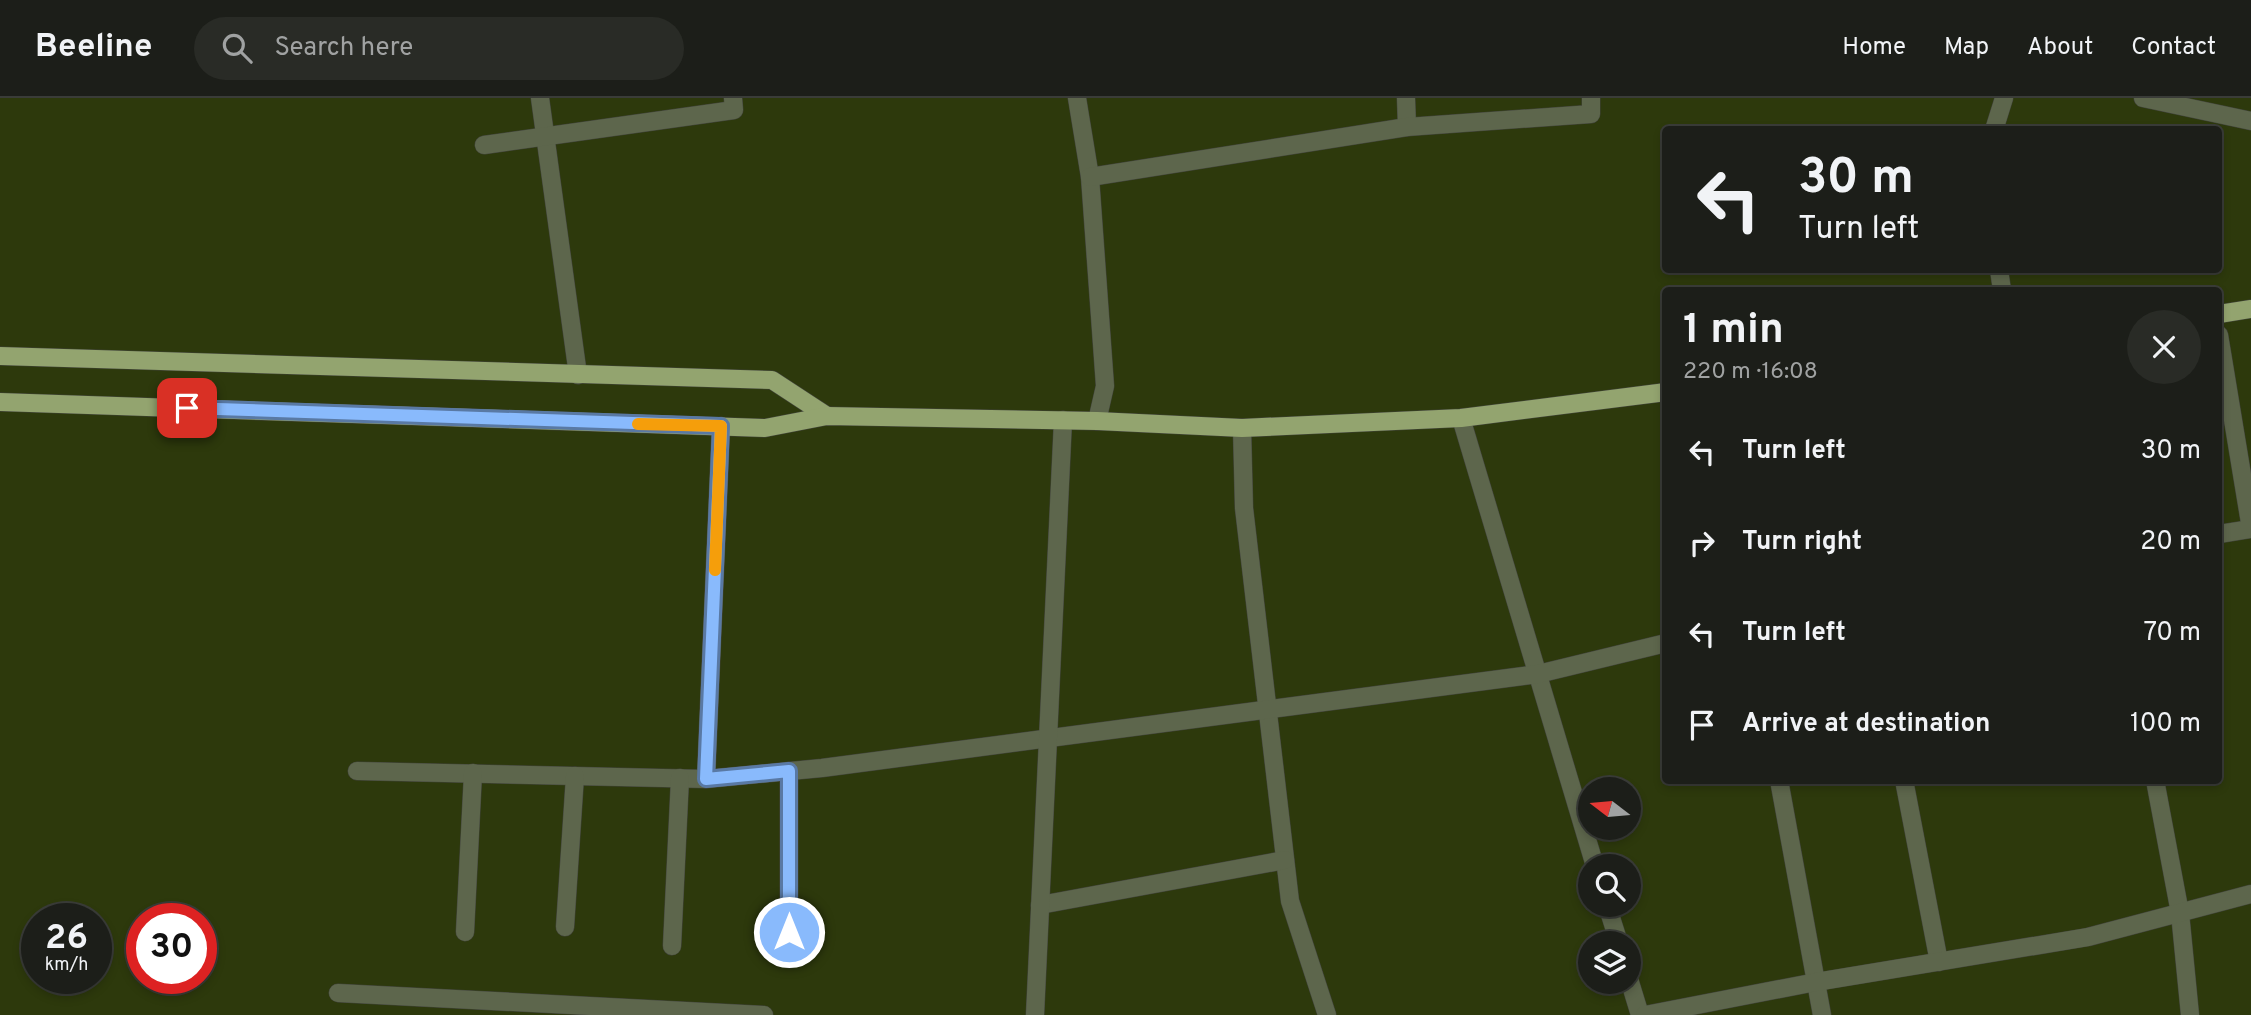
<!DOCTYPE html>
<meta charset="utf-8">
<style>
body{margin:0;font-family:Overpass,sans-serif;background:#292b26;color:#f1f3f6;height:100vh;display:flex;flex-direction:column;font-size:26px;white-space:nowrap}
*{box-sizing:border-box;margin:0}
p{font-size:23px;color:#a0a2a2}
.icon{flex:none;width:38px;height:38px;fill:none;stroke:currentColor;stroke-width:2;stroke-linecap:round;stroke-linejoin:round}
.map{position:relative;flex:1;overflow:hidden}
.drawer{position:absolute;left:1662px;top:189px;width:560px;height:497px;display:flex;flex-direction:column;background:#1c1e19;border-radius:7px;box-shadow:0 4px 10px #0003,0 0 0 2px #3a3c38}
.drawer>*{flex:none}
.banner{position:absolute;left:1662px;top:28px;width:560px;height:147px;border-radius:7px;box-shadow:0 4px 10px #0003,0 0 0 2px #3a3c38;background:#1c1e19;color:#f1f3f6;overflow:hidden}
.needle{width:46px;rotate:286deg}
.fabs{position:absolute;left:1578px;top:679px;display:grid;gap:14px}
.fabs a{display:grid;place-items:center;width:63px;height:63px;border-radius:50%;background:#1c1e19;box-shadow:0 4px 10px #0003,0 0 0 2px #3a3c38;font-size:35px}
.speed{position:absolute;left:21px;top:805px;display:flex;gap:14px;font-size:35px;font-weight:700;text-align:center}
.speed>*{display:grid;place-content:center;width:91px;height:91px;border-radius:50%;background:#1c1e19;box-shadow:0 4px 10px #0003,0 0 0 2px #3a3c38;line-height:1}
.speed small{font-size:18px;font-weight:400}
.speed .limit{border:10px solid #d22;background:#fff;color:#111}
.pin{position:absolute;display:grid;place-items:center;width:60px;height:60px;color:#fff;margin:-30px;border-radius:14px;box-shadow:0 4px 10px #0006}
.me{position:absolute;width:77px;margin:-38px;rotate:0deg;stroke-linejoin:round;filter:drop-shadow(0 0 5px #0008)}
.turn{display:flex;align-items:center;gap:24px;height:147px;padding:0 21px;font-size:32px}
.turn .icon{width:91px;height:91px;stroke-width:2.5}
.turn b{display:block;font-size:49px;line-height:60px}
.round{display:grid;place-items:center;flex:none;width:74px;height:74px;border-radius:37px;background:#292b26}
.summary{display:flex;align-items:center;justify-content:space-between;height:119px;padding:0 21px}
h1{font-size:42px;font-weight:700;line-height:52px}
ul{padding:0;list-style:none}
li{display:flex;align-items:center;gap:21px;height:91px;padding:0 21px}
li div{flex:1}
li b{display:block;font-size:26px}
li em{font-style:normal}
header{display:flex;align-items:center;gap:42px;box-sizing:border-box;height:98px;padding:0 35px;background:#1c1e19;border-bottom:2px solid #3a3c38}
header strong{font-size:33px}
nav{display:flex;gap:38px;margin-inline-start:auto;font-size:24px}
.search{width:490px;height:63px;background:#292b26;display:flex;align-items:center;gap:18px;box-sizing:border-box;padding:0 24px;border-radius:38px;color:#a0a2a2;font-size:26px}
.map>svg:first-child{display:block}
.green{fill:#2d390c;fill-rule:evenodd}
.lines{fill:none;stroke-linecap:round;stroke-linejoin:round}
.minor-casing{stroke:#42443d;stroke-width:19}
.major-casing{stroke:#42443d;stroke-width:19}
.minor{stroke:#5d664c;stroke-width:18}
.major{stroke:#93a46f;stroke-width:18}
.route-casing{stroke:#5979a4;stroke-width:18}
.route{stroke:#89bafc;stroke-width:12}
.slow{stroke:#f59e0b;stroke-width:12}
</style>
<header>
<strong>Beeline</strong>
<div class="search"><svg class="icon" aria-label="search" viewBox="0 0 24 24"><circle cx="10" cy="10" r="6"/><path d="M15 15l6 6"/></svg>Search here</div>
<nav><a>Home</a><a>Map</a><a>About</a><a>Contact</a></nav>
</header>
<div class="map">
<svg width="2251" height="917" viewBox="0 0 2251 917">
<rect width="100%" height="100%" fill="#262821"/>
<!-- green -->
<path class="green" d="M0,0H2251V917H0ZM1666,32H2219V172H1666ZM1666,192H2219V682H1666ZM1591,691H1629V730H1591ZM1591,768H1629V807H1591ZM37,821H96V880H37ZM142,821H201V880H142ZM1591,845H1629V884H1591Z"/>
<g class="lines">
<defs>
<g id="minor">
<polyline points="540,0 578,277"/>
<polyline points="1077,0 1090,79 1105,288 1097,323"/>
<polyline points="1406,0 1407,29"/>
<polyline points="2143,0 2251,23"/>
<polyline points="1994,32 2004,0"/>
<polyline points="484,47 734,12 733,0"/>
<polyline points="1090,79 1407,29 1591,16 1591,0"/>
<polyline points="1999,172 2002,192"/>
<polyline points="2219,237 2251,431 2219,436"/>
<polyline points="1461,320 1595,768"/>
<polyline points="1242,330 1244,410 1290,803 1327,917"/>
<polyline points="357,673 706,681 822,670 1538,576 1666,545"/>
<polyline points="706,681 721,328"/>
<polyline points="1779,682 1822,917"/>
<polyline points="1904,682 1939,864"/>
<polyline points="2155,682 2180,815 2190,917"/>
<polyline points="1040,807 1285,762"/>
<polyline points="1607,807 1619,845"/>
<polyline points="565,829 575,678"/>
<polyline points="465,834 473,675"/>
<polyline points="672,848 680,680"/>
<polyline points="789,861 789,673"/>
<polyline points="1629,881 1640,917"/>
<polyline points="338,895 764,917"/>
<polyline points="1035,917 1063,322"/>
<polyline points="1645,917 1816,884 2088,839 2251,796"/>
</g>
<g id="major">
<polyline points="2219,216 2251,211"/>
<polyline points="0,258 772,282 827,318"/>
<polyline points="0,304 765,330 827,318 1097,323 1242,330 1461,320 1666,294"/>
</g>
</defs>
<!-- minor casing -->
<use href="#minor" class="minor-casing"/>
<!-- major casing -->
<use href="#major" class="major-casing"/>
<!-- minor -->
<use href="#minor" class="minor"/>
<!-- major -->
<use href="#major" class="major"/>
</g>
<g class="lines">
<defs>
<polyline id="route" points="187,310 721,328 706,681 789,673 789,834"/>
</defs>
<!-- route casing -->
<use href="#route" class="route-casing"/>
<!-- route -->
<use href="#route" class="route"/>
<!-- slow -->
<polyline class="slow" points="638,326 721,328 715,472"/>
</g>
</svg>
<div class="fabs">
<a><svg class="needle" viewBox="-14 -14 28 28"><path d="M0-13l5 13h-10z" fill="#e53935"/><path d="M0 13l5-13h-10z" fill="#a0a2a2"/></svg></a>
<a><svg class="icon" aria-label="search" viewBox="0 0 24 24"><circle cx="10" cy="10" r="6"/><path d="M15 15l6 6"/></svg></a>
<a><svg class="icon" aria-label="layers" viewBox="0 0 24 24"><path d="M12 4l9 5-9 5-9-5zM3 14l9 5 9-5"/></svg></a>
</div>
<div class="speed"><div>26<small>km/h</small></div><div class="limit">30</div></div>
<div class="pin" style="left:187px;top:310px;background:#d93025"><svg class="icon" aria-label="arrive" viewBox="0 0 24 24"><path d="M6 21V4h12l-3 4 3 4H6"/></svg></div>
<svg class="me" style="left:789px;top:834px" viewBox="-20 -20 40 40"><circle r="17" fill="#89bafc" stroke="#fff" stroke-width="3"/><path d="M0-11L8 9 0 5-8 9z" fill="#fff"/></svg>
<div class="banner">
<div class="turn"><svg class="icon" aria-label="left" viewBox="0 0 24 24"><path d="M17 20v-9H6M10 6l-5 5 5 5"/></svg><div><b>30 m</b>Turn left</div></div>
</div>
<section class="drawer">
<div class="summary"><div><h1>1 min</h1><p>220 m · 16:08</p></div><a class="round"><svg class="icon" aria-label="close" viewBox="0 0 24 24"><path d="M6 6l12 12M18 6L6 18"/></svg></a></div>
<ul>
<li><svg class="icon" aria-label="left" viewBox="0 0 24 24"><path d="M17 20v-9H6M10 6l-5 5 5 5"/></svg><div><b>Turn left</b></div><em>30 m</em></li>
<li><svg class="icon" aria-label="right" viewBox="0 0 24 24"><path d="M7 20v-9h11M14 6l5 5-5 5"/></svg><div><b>Turn right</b></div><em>20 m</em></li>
<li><svg class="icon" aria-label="left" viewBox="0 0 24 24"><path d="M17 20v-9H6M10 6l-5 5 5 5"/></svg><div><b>Turn left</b></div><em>70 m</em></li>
<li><svg class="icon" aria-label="arrive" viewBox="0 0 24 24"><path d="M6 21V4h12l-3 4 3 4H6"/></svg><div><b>Arrive at destination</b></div><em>100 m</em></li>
</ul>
</section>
</div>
